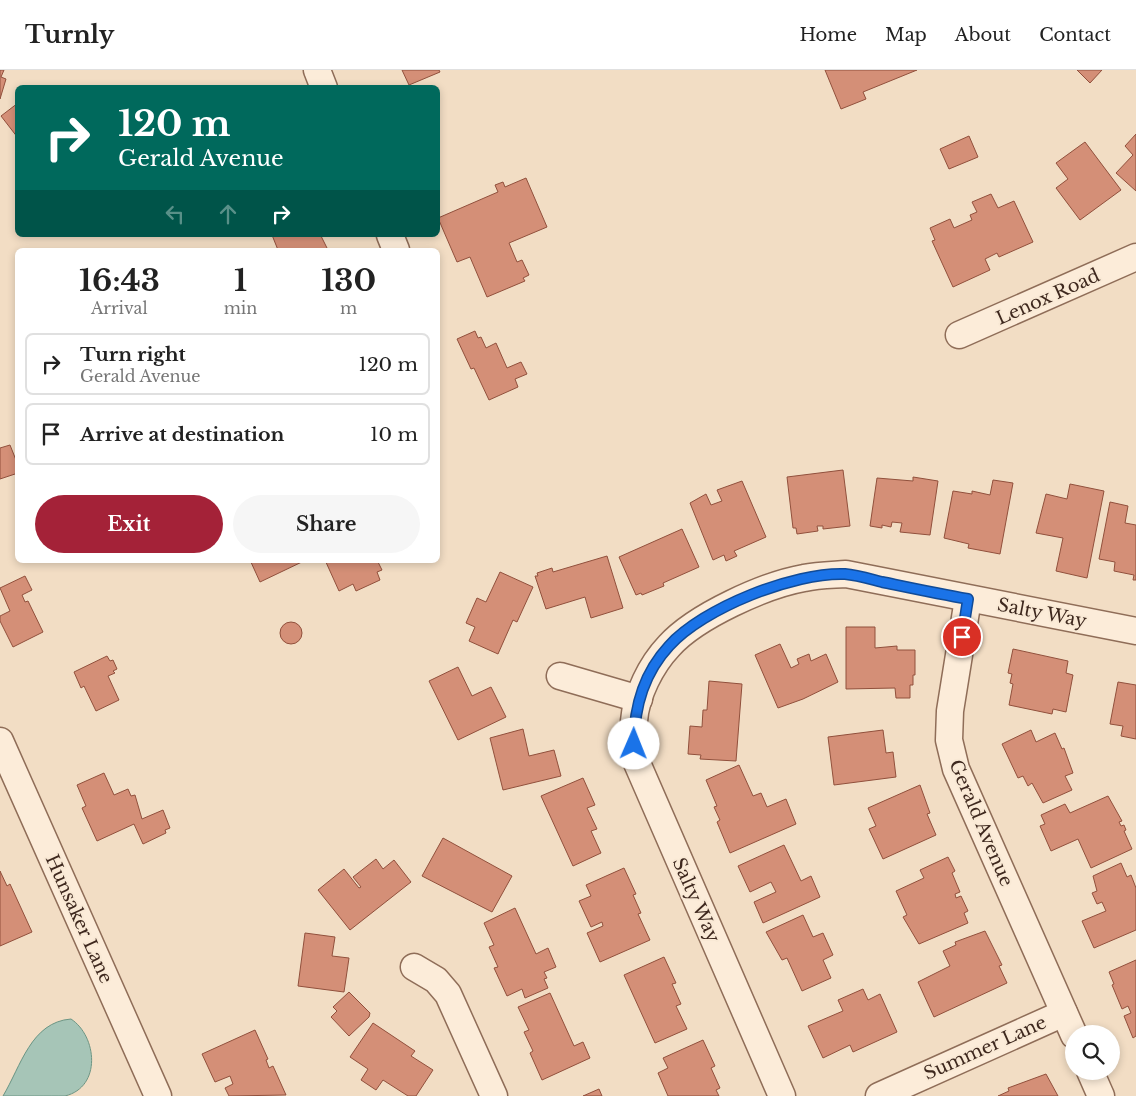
<!DOCTYPE html>
<style>
body{margin:0;font-family:"Libre Baskerville",serif;background:#f6f6f6;color:#222;height:100vh;display:flex;flex-direction:column;font-size:19px;white-space:nowrap}
*{box-sizing:border-box;margin:0}
p{font-size:16px;color:#767676}
.icon{flex:none;width:28px;height:28px;fill:none;stroke:currentColor;stroke-width:2;stroke-linecap:round;stroke-linejoin:round}
.map{position:relative;flex:1;overflow:hidden}
.side{position:absolute;left:15px;top:178px;width:425px;height:315px;display:flex;flex-direction:column;background:#fff;border-radius:8px;box-shadow:0 2px 8px #0003}
.side>*{flex:none}
.banner{position:absolute;left:15px;top:15px;width:425px;height:152px;border-radius:8px;box-shadow:0 2px 8px #0003;background:#00695c;color:#fff;overflow:hidden}
.buttons{position:absolute;left:1065px;top:955px;display:grid;gap:10px}
.buttons a{display:grid;place-items:center;width:55px;height:55px;border-radius:50%;background:#fff;box-shadow:0 2px 8px #0003;font-size:25px}
.pin{position:absolute;display:grid;place-items:center;width:42px;height:42px;color:#fff;margin:-21px;border:2px solid #fff;border-radius:50%;box-shadow:0 1px 5px #0007}
.me{position:absolute;width:55px;margin:-28px;rotate:1deg;stroke-linejoin:round;filter:drop-shadow(0 0 4px #0008)}
.turn{display:flex;align-items:center;gap:18px;height:105px;padding:0 20px;font-size:22px}
.turn .icon{width:65px;height:65px;stroke-width:2.5}
.turn b{display:block;font-size:35px;line-height:42px}
.lanes{display:flex;align-items:center;height:48px;padding:0 20px;background:#0003;justify-content:center;gap:25px;direction:ltr}
.lanes .off{opacity:.35}
.eta{display:flex;justify-content:space-evenly;align-items:center;height:85px;text-align:center}
.eta b{font-size:30px;font-weight:800;line-height:35px}
.action{display:flex;gap:10px;margin-top:auto;padding:10px 20px}
.action a{flex:1;height:58px;border-radius:30px;background:#a42238;color:#fff;font-size:20px;font-weight:800;line-height:58px;text-align:center}
.action a+a{background:#f6f6f6;color:#222}
ul{padding:0;list-style:none}
li{display:flex;align-items:center;gap:15px;height:62px;margin:0 10px 8px;padding:0 10px;border:2px solid #e0e0e0;border-radius:8px}
li div{flex:1}
li b{display:block;font-size:19px}
li em{font-style:normal}
header{display:flex;align-items:center;gap:30px;box-sizing:border-box;height:70px;padding:0 25px;background:#fff;border-bottom:1px solid #e0e0e0}
header strong{font-size:24px}
nav{display:flex;gap:28px;margin-inline-start:auto;font-size:18px}
.map>svg:first-child{display:block}
.water{fill:#a6c5b7;stroke:#6c9584}
.building{fill:#d48f77;stroke:#91503c}
.lines{fill:none;stroke-linecap:round;stroke-linejoin:round}
.minor-casing{stroke:#8f6d58;stroke-width:29}
.minor{stroke:#fcecd9;stroke-width:26}
.route-casing{stroke:#114b97;stroke-width:12}
.route{stroke:#1a73e8;stroke-width:9}
.labels{text-anchor:middle;dominant-baseline:central;stroke-width:4;stroke-linejoin:round;paint-order:stroke}
.street-label{font-size:18px;fill:#3e281e;stroke:#f9e9d5}
</style>
<header>
<strong>Turnly</strong>
<nav><a>Home</a><a>Map</a><a>About</a><a>Contact</a></nav>
</header>
<div class="map">
<svg width="1136" height="1026" viewBox="0 0 1136 1026">
<rect width="100%" height="100%" fill="#f2ddc4"/>
<!-- water -->
<path class="water" d="M71,949C97,966 102,1017 65,1026C50,1026 20,1026 3,1026C21,996 31,952 71,949Z"/>
<!-- building -->
<g class="building">
<polygon points="0,0 4,0 1,7 6,9 0,29"/>
<polygon points="402,0 439,0 440,2 409,15"/>
<polygon points="825,0 917,0 863,22 866,29 841,39"/>
<polygon points="1077,0 1102,0 1090,13"/>
<polygon points="18,33 18,68 1,46"/>
<polygon points="1136,64 1136,121 1116,103 1133,85 1125,76"/>
<polygon points="969,66 978,87 949,99 940,79"/>
<polygon points="1085,72 1121,120 1080,150 1056,118 1068,109 1056,93"/>
<polygon points="526,108 547,157 509,173 517,192 522,190 529,205 523,208 525,211 487,227 470,187 457,192 438,148 498,122 495,115 503,112 505,117"/>
<polygon points="991,124 998,138 1014,131 1033,172 999,187 997,183 985,189 990,200 953,217 932,171 935,170 930,158 950,149 954,158 972,150 970,145 977,142 972,132"/>
<polygon points="272,165 323,165 321,166 328,180 278,180"/>
<polygon points="475,261 478,268 481,267 486,278 496,273 507,298 521,292 527,304 515,309 518,317 489,330 474,298 471,299 457,269"/>
<polygon points="10,375 18,395 18,403 0,409 0,378"/>
<polygon points="843,400 850,456 823,459 823,456 817,456 818,461 797,464 796,458 793,458 787,407"/>
<polygon points="913,407 938,411 930,465 900,462 902,453 892,452 891,457 882,455 882,458 870,456 877,408 913,411"/>
<polygon points="993,410 1013,413 1000,484 968,478 969,474 944,468 953,421 972,424 972,421 990,425"/>
<polygon points="742,411 766,467 734,481 737,486 726,491 724,485 713,490 690,433 706,424 711,435 722,431 717,420"/>
<polygon points="1070,414 1104,421 1087,508 1056,501 1063,468 1036,463 1046,424 1067,429"/>
<polygon points="1110,432 1128,436 1125,453 1136,455 1136,510 1133,510 1134,505 1114,501 1115,492 1099,489"/>
<polygon points="682,459 699,497 663,513 664,516 642,525 641,523 636,525 619,487"/>
<polygon points="607,486 623,538 591,548 585,527 546,539 535,506 538,506 537,503 552,498 553,502"/>
<polygon points="250,490 306,490 260,512"/>
<polygon points="325,490 377,490 382,500 377,502 380,510 356,521 353,514 339,521"/>
<polygon points="500,502 533,517 517,552 513,550 498,584 469,571 475,557 466,553 477,528 486,532"/>
<polygon points="25,506 32,520 22,525 25,532 28,531 43,562 13,577 0,551 0,546 10,541 0,518"/>
<circle cx="291" cy="563" r="11"/>
<polygon points="846,557 875,557 875,578 897,576 897,580 915,580 915,605 913,605 913,615 910,615 910,628 896,628 895,618 846,619"/>
<polygon points="780,574 791,598 799,594 797,589 809,584 811,591 826,584 838,612 803,629 778,638 755,585"/>
<polygon points="1013,579 1068,591 1066,603 1073,605 1066,642 1053,639 1052,644 1009,635 1013,614 1010,613 1012,604 1008,603"/>
<polygon points="107,586 110,591 113,590 117,599 113,601 115,603 108,606 119,630 96,641 84,616 81,618 74,602"/>
<polygon points="458,597 472,626 491,617 506,647 458,670 429,611"/>
<polygon points="709,611 742,614 736,691 700,689 701,685 688,684 690,656 702,657 703,640 707,640"/>
<polygon points="1118,612 1136,615 1136,669 1121,666 1123,656 1110,654"/>
<polygon points="523,659 529,686 554,680 561,706 503,720 490,668"/>
<polygon points="883,660 886,683 893,682 896,707 834,715 828,667"/>
<polygon points="1031,660 1036,672 1055,663 1062,679 1064,678 1073,703 1065,706 1072,720 1043,733 1032,713 1028,716 1023,706 1018,708 1002,674"/>
<polygon points="739,695 753,726 761,723 767,737 786,729 796,754 730,783 717,752 720,750 714,737 717,736 706,710"/>
<polygon points="104,703 114,725 128,719 131,726 135,725 142,749 163,740 170,758 165,760 166,763 143,774 134,754 97,771 82,738 86,736 77,715"/>
<polygon points="583,708 595,735 587,738 597,759 591,761 601,783 573,796 541,726"/>
<polygon points="920,715 930,743 927,744 936,765 883,789 869,759 876,756 868,738"/>
<polygon points="1108,726 1122,751 1119,752 1121,756 1124,755 1126,760 1124,761 1132,779 1091,798 1078,769 1051,781 1040,756 1045,754 1041,745 1065,734 1070,743"/>
<polygon points="443,768 512,806 492,842 422,806"/>
<polygon points="784,775 801,811 811,806 820,827 763,853 754,832 776,822 771,812 750,822 738,796"/>
<polygon points="948,787 955,801 952,803 960,822 955,824 956,828 961,826 968,841 964,843 968,853 919,874 903,847 907,845 896,821 924,808 920,800"/>
<polygon points="376,789 383,799 394,790 411,812 350,860 318,820 344,799 359,818 361,817 353,807"/>
<polygon points="1121,793 1127,807 1131,805 1136,818 1136,860 1094,878 1082,851 1106,841 1102,832 1097,834 1092,823 1097,821 1093,806"/>
<polygon points="624,798 636,824 633,825 641,843 638,844 650,870 600,892 587,863 603,856 602,852 591,857 579,831 591,826 586,815"/>
<polygon points="0,801 7,816 10,814 32,862 0,876"/>
<polygon points="515,838 536,884 548,878 556,897 544,902 547,908 544,909 548,918 525,928 522,919 507,926 494,898 498,897 489,877 494,875 484,853"/>
<polygon points="803,845 813,867 823,863 833,885 823,890 831,908 802,921 787,888 782,890 766,862"/>
<polygon points="985,861 1002,895 999,896 1007,913 934,947 918,912 950,896 943,881 956,875 955,872"/>
<polygon points="305,863 335,867 332,886 349,888 344,922 298,916"/>
<polygon points="664,887 676,913 672,914 681,934 676,936 687,959 655,973 624,905"/>
<polygon points="1136,890 1136,966 1133,968 1124,946 1131,943 1128,936 1122,939 1112,915 1114,914 1109,902"/>
<polygon points="863,919 868,930 880,924 897,962 853,982 850,975 823,988 808,956 843,941 838,930"/>
<polygon points="349,922 370,943 369,947 349,966 331,947 337,941 333,937"/>
<polygon points="550,923 574,976 583,972 590,988 542,1010 530,983 533,981 524,962 529,960 518,937"/>
<polygon points="373,953 415,981 411,986 433,1000 416,1026 408,1026 383,1010 376,1020 361,1010 368,999 350,987"/>
<polygon points="255,960 268,989 266,990 269,998 273,996 286,1025 229,1026 225,1018 233,1014 230,1006 215,1012 202,984"/>
<polygon points="703,970 715,996 711,998 720,1018 716,1020 719,1026 668,1026 658,1003 668,998 663,988"/>
<polygon points="1046,1004 1058,1026 998,1026 1009,1021 1008,1018"/>
<polygon points="599,1019 602,1026 583,1026"/>
</g>
<g class="lines">
<defs>
<g id="minor">
<polyline points="317,0 324,18"/>
<polyline points="390,165 396,180"/>
<polyline points="959,265 1136,187"/>
<polyline points="968,529 950,641 949,670 956,699 1074,965"/>
<polyline points="560,606 639,629"/>
<polyline points="0,671 158,1026"/>
<polyline points="414,897 436,910 448,924 494,1026"/>
<polyline points="1090,1001 1101,1026"/>
<path d="M782,1026L637,693C635,679 633,665 634,651C636,625 651,595 669,576C696,546 765,515 804,508C818,505 832,505 846,504L1136,561"/>
<polyline points="879,1026 1064,943"/>
</g>
</defs>
<!-- minor casing -->
<use href="#minor" class="minor-casing"/>
<!-- minor -->
<use href="#minor" class="minor"/>
</g>
<g class="lines">
<defs>
<path id="route" d="M634,674C634,638 644,603 669,576C703,538 794,502 845,504C857,505 870,509 882,512C911,518 939,524 968,529L962,567"/>
</defs>
<!-- route casing -->
<use href="#route" class="route-casing"/>
<!-- route -->
<use href="#route" class="route"/>
</g>
<g class="labels">
<!-- street labels -->
<g class="street-label">
<text transform="translate(1048 227) rotate(-24)">Lenox Road</text>
<text transform="translate(1042 543) rotate(11)">Salty Way</text>
<text transform="translate(981 753) rotate(67)">Gerald Avenue</text>
<text transform="translate(696 830) rotate(66)">Salty Way</text>
<text transform="translate(79 849) rotate(66)">Hunsaker Lane</text>
<text transform="translate(985 978) rotate(-24)">Summer Lane</text>
</g>
</g>
</svg>
<div class="buttons">
<a><svg class="icon" aria-label="search" viewBox="0 0 24 24"><circle cx="10" cy="10" r="6"/><path d="M15 15l6 6"/></svg></a>
</div>
<div class="pin" style="left:962px;top:567px;background:#d93025"><svg class="icon" aria-label="arrive" viewBox="0 0 24 24"><path d="M6 21V4h12l-3 4 3 4H6"/></svg></div>
<svg class="me" style="left:634px;top:674px" viewBox="-20 -20 40 40"><circle r="19" fill="#fff"/><path d="M0-13L10 11 0 6-10 11z" fill="#1a73e8"/></svg>
<div class="banner">
<div class="turn"><svg class="icon" aria-label="right" viewBox="0 0 24 24"><path d="M7 20v-9h11M14 6l5 5-5 5"/></svg><div><b>120 m</b>Gerald Avenue</div></div>
<div class="lanes"><svg class="icon off" aria-label="left" viewBox="0 0 24 24"><path d="M17 20v-9H6M10 6l-5 5 5 5"/></svg><svg class="icon off" aria-label="ahead" viewBox="0 0 24 24"><path d="M12 20V5M6 11l6-6 6 6"/></svg><svg class="icon" aria-label="right" viewBox="0 0 24 24"><path d="M7 20v-9h11M14 6l5 5-5 5"/></svg></div>
</div>
<section class="side">
<div class="eta">
<div><b>16:43</b><p>Arrival</p></div>
<div><b>1</b><p>min</p></div>
<div><b>130</b><p>m</p></div>
</div>
<ul>
<li><svg class="icon" aria-label="right" viewBox="0 0 24 24"><path d="M7 20v-9h11M14 6l5 5-5 5"/></svg><div><b>Turn right</b><p>Gerald Avenue</p></div><em>120 m</em></li>
<li><svg class="icon" aria-label="arrive" viewBox="0 0 24 24"><path d="M6 21V4h12l-3 4 3 4H6"/></svg><div><b>Arrive at destination</b></div><em>10 m</em></li>
</ul>
<div class="action"><a>Exit</a><a>Share</a></div>
</section>
</div>
